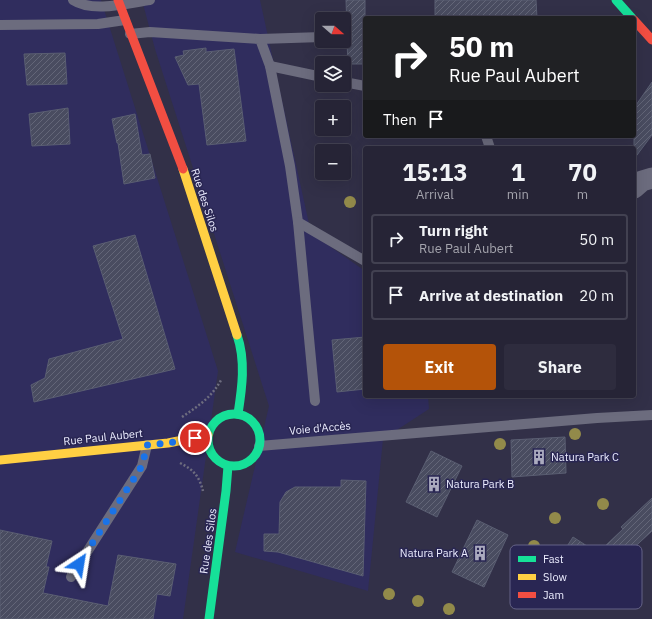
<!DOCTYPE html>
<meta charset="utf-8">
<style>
body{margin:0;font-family:"IBM Plex Sans",sans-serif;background:#2e2c3e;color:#f1f3f6;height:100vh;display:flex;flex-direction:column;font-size:15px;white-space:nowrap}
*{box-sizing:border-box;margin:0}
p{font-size:13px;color:#a4a4ad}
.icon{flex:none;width:22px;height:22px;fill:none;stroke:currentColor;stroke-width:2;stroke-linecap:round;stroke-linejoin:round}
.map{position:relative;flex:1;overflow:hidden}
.panel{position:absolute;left:363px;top:146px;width:273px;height:252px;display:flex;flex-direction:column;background:#262436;border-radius:4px;box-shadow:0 4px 16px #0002,0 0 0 1px #424151}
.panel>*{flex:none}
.guide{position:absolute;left:363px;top:16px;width:273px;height:122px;border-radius:4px;box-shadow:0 4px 16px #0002,0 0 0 1px #424151;background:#202124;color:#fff;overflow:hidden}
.needle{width:26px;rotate:110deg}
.tools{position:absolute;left:315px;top:12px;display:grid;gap:8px}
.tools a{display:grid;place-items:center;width:36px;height:36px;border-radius:4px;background:#262436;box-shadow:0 4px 16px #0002,0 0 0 1px #424151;font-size:20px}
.pin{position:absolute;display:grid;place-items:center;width:34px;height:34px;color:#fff;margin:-17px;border:2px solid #fff;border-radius:50%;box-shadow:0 1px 4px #0007}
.me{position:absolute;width:44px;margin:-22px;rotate:33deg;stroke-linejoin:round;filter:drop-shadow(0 0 3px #0008)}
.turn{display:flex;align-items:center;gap:14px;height:84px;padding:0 20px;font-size:18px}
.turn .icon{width:52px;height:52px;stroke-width:2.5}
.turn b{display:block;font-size:28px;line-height:34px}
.then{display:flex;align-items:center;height:38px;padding:0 20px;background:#0003;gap:8px;font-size:15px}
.eta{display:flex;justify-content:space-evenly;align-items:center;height:68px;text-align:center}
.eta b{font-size:24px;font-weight:700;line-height:28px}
.primary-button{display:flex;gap:8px;margin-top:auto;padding:8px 20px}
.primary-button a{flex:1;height:46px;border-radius:4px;background:#b45309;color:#fff;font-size:16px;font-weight:700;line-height:46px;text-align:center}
.primary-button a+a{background:#2e2c3e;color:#f1f3f6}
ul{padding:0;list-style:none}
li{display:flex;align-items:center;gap:12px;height:50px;margin:0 8px 6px;padding:0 12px;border:2px solid #424151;border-radius:4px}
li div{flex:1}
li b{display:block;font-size:15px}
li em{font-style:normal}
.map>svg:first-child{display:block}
.built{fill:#302d5e}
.building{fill:url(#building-hatch);stroke:#5a5e72}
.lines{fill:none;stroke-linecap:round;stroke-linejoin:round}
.path{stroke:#6e6d7f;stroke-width:2.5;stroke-dasharray:2 2;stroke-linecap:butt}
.lane{stroke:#6c6c7e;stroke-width:10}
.street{stroke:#6c6c7e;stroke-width:21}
.fast{stroke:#16e098;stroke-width:9}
.slow{stroke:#ffcf43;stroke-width:9}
.jam{stroke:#f24e42;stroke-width:9}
.tree{fill:#928a4a}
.route{stroke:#1a73e8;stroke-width:7;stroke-dasharray:0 12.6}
.labels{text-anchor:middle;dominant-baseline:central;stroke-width:3;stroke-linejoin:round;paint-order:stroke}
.street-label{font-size:11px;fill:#ecedff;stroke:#292653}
.poi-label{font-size:11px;fill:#ecedff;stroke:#292653;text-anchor:start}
.key{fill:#292653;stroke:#646287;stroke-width:1}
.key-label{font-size:11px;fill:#ecedff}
</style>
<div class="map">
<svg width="652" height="619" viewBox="0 0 652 619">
<defs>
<pattern id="building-hatch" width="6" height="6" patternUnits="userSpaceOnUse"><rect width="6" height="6" fill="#494c60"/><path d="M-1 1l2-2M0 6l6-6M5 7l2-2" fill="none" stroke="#636678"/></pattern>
</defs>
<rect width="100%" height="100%" fill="#323048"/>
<!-- built -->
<g class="built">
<polygon points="0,0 101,0 218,371 183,619 0,619"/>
<polygon points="142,0 260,0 311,233 365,271 365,396 428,396 429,409 383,439 368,591 235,552 269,406 155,49"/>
</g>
<!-- building -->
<g class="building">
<polygon points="346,0 365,0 365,64 348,64 347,42 352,40 353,36 351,31 347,30"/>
<polygon points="435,0 536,0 537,18 435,18"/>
<polygon points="206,48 206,52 234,49 246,141 207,145 199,84 188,85 175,57 184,55 183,51"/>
<polygon points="65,53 67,84 27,85 24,54"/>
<polygon points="652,82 652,135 634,159 634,108"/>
<polygon points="68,108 70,144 32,146 29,114"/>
<polygon points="135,114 142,155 150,154 155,178 124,184 118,143 117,143 112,119"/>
<polygon points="135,235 175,369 34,402 31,385 45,378 49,359 123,339 93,246"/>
<polygon points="365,337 365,389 337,392 332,340"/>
<polygon points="565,437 566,473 512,477 511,440"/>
<polygon points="431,451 462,466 437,517 406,502"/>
<polygon points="341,480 366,481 363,576 278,552 264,551 264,534 279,534 280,502 286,492 295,487 341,487"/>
<polygon points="652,498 652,531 616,564 603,548 623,529 621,527"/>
<polygon points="477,520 508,535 484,587 452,572"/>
<polygon points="0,530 52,541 46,567 49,567 43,593 108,606 118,555 176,564 170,596 157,594 153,619 0,619"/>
<polygon points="573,537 598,553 584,577 574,570 572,575 555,565"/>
</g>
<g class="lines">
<!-- path -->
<g class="path">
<path d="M182,417C197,407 212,397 221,380"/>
<path d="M180,463C194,470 199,476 203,491"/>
</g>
<!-- lane -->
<g class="lane">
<path d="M73,0C93,13 128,3 150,0"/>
<polyline points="0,25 98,24 125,20"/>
<polyline points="130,34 150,32 260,39 270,66 290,166 298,222 365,261"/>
<polyline points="344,36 347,36"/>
<polyline points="260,39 322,37"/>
<polyline points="270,66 322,77"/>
<polyline points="344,82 365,86"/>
<polyline points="486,136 490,148"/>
<polyline points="298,222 315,401"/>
<polyline points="259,446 597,418 652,415"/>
<polyline points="71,577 142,466 147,445"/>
</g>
<!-- street -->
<polyline class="street" points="634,188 642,181 652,178"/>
<!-- fast -->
<g class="fast">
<polyline points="616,0 632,18"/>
<path d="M237,335C246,361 242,388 238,414"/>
<circle cx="234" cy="440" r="26"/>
<polyline points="209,619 226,491 228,466"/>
</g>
<!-- slow -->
<g class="slow">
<polyline points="183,169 237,335"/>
<polyline points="0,460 168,443 208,435"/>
</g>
<!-- jam -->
<g class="jam">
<polyline points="118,0 183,169"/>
<polyline points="634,20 652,40"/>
</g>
</g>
<!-- trees -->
<g class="tree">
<circle cx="350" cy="202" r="6"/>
<circle cx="575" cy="434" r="6"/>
<circle cx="500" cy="444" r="6"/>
<circle cx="603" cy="504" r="6"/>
<circle cx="555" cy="518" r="6"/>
<circle cx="534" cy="546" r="6"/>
<circle cx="389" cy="594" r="6"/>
<circle cx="418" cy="601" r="6"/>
<circle cx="449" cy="609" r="6"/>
</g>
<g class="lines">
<!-- route -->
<polyline class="route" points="79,564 142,466 147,445 168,443 195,438"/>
</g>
<!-- icons -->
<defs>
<symbol id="building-bare" viewBox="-9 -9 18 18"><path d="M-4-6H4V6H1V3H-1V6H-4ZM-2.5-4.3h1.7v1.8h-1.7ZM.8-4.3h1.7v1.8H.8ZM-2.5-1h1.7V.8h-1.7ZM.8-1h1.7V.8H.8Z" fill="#ababbf" stroke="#292653" stroke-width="2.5" paint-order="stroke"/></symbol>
</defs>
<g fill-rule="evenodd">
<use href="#building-bare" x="528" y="446" width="22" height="22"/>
<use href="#building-bare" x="423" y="473" width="22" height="22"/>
<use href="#building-bare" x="469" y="542" width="22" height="22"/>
</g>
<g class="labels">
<!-- street labels -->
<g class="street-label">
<text transform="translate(205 200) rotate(72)">Rue des Silos</text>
<text transform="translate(320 428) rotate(-5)">Voie d'Accès</text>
<text transform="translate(103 437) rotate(-6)">Rue Paul Aubert</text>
<text transform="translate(208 541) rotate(-82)">Rue des Silos</text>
</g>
<!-- poi labels -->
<g class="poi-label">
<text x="551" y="457">Natura Park C</text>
<text x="446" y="484">Natura Park B</text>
<text x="468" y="553" text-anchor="end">Natura Park A</text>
</g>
</g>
<!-- legend -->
<rect x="510" y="545" width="132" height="64" rx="6" class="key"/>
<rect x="518" y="556" width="18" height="6" fill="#16e098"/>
<rect x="518" y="574" width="18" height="6" fill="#ffcf43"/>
<rect x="518" y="592" width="18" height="6" fill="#f24e42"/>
<g class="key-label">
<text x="543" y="563">Fast</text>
<text x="543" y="581">Slow</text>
<text x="543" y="599">Jam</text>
</g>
</svg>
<div class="tools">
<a><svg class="needle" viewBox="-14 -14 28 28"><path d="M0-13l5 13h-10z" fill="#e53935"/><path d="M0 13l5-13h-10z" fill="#a4a4ad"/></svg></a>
<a><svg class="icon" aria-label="layers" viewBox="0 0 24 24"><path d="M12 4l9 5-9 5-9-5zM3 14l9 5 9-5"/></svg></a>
<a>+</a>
<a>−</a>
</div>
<div class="pin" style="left:195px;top:438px;background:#d93025"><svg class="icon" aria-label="arrive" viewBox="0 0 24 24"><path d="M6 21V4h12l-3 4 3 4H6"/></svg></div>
<svg class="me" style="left:79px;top:564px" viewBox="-20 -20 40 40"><path d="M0-17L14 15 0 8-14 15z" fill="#1a73e8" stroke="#fff" stroke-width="4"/></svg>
<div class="guide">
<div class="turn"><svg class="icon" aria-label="right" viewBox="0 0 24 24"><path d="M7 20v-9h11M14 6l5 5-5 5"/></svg><div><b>50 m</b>Rue Paul Aubert</div></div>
<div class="then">Then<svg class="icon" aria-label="arrive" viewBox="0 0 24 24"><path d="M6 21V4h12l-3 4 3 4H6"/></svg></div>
</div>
<section class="panel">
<div class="eta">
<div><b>15:13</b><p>Arrival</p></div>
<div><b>1</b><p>min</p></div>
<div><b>70</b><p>m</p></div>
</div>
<ul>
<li><svg class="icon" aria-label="right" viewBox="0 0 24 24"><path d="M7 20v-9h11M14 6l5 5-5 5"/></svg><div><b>Turn right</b><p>Rue Paul Aubert</p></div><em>50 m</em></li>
<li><svg class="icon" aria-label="arrive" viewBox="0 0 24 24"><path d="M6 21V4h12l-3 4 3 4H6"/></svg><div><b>Arrive at destination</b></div><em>20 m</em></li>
</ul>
<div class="primary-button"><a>Exit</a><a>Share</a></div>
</section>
</div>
